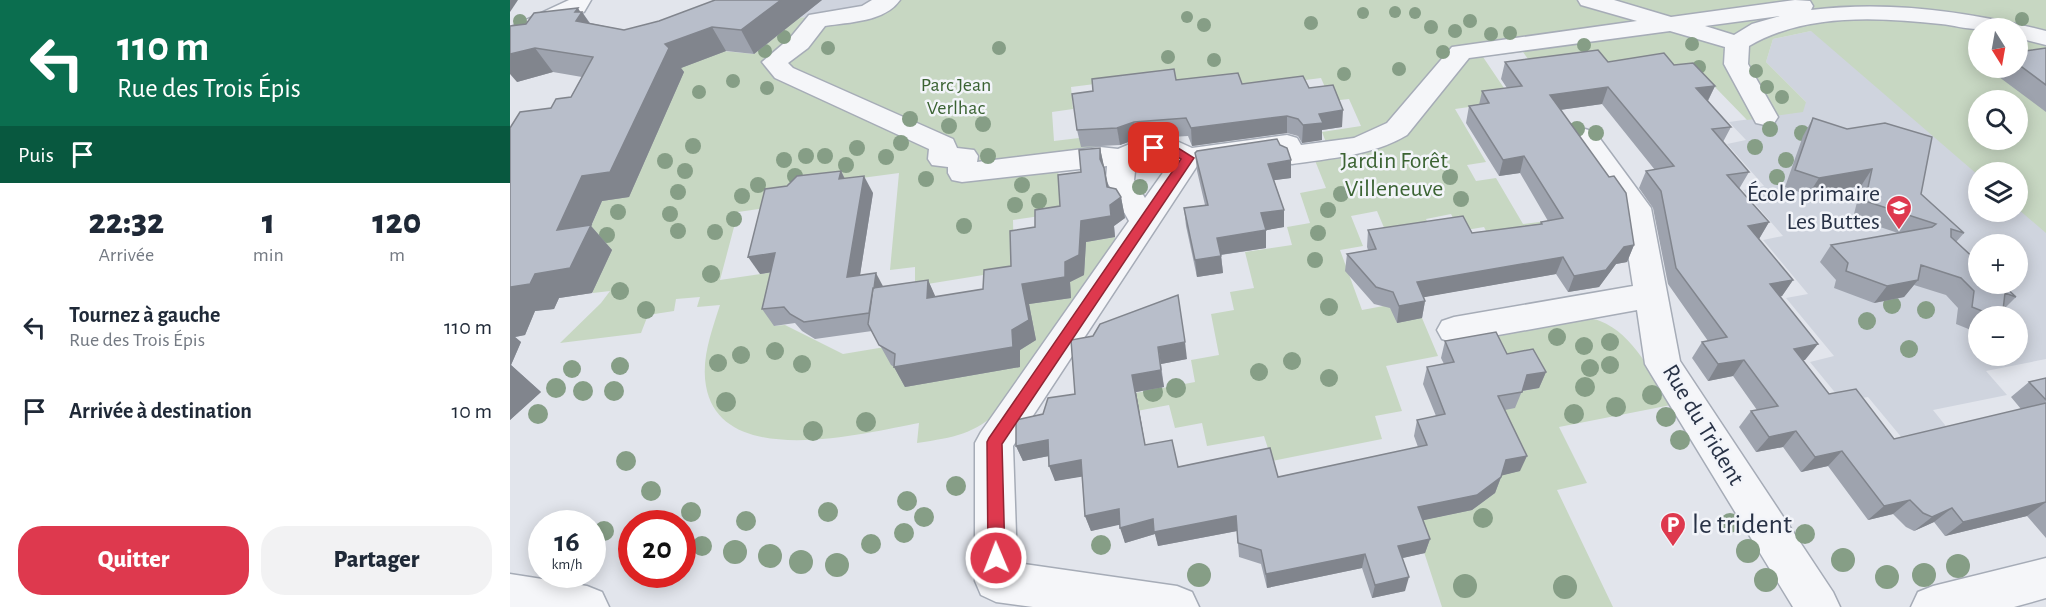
<!DOCTYPE html>
<html lang="fr">
<meta charset="utf-8">
<style>
body{margin:0;font-family:"Alegreya Sans",sans-serif;background:#f2f2f3;color:#1f2937;height:100vh;display:flex;flex-direction:column;font-size:22px;white-space:nowrap}
*{box-sizing:border-box;margin:0}
p{font-size:20px;color:#747a83}
.icon{flex:none;width:33px;height:33px;fill:none;stroke:currentColor;stroke-width:2;stroke-linecap:round;stroke-linejoin:round}
.map{position:relative;flex:1;overflow:hidden}
.panel{display:flex;flex-direction:column;background:#fff;width:510px}
.panel>*{flex:none}
.banner{background:#0b6e4f;color:#fff;overflow:hidden}
.needle{width:39px;rotate:169deg}
.fabs{position:absolute;left:1458px;top:18px;display:grid;gap:12px}
.fabs a{display:grid;place-items:center;width:60px;height:60px;border-radius:50%;background:#fff;box-shadow:0 3px 15px #0003;font-size:30px}
.speed{position:absolute;left:18px;top:510px;display:flex;gap:12px;font-size:30px;font-weight:700;text-align:center}
.speed>*{display:grid;place-content:center;width:78px;height:78px;border-radius:50%;background:#fff;box-shadow:0 3px 15px #0003;line-height:1}
.speed small{font-size:15px;font-weight:400}
.speed .limit{border:9px solid #d22;background:#fff;color:#111}
.pin{position:absolute;display:grid;place-items:center;width:51px;height:51px;color:#fff;margin:-26px;border-radius:12px;box-shadow:0 3px 9px #0006}
.me{position:absolute;width:66px;margin:-33px;rotate:359deg;stroke-linejoin:round;filter:drop-shadow(0 0 4px #0008)}
.turn{display:flex;align-items:center;gap:21px;height:126px;padding:0 18px;font-size:27px}
.turn .icon{width:78px;height:78px;stroke-width:2.5}
.turn b{display:block;font-size:42px;line-height:51px}
.then{display:flex;align-items:center;height:57px;padding:0 18px;background:#0003;gap:12px;font-size:22px}
.eta{display:flex;justify-content:space-evenly;align-items:center;height:102px;text-align:center}
.eta b{font-size:36px;font-weight:800;line-height:42px}
.primary-button{display:flex;gap:12px;margin-top:auto;padding:12px 18px}
.primary-button a{flex:1;height:69px;border-radius:24px;background:#de394e;color:#fff;font-size:24px;font-weight:800;line-height:69px;text-align:center}
.primary-button a+a{background:#f2f2f3;color:#1f2937}
ul{padding:0;list-style:none}
li{display:flex;align-items:center;gap:18px;height:84px;padding:0 18px}
li div{flex:1}
li b{display:block;font-size:22px}
li em{font-style:normal}
main{display:flex;flex:1;min-height:0}
.map>svg:first-child{display:block}
.built{fill:#cfd4de;fill-rule:evenodd}
.green{fill:#c7d7c2;fill-rule:evenodd}
.lines{fill:none;stroke-linecap:round;stroke-linejoin:round}
.minor-casing{stroke:#a6acb7;stroke-width:3}
.minor{fill:#f5f6f9;fill-rule:evenodd}
.tree{fill:#869e86}
.wall{fill:#9ea3ae}
.shaded-wall{fill:#81858d}
.building{fill:#b8beca;stroke:#81858d;stroke-width:1.5}
.route{fill:#de394e;stroke:#902533;stroke-width:1.5}
.labels{text-anchor:middle;dominant-baseline:central;stroke-width:5;stroke-linejoin:round;paint-order:stroke}
.far-park-label{font-size:20px;fill:#3b6333;stroke:#f2f4f9}
.park-label{font-size:24px;fill:#3b6333;stroke:#f2f4f9}
.poi-label{font-size:24px;fill:#283246;stroke:#f2f4f9;text-anchor:end}
.street-label{font-size:24px;fill:#283246;stroke:#f2f4f9}
.near-poi-label{font-size:28px;fill:#283246;stroke:#f2f4f9;text-anchor:start}
</style>
<main>
<section class="panel">
<div class="banner">
<div class="turn"><svg class="icon" aria-label="left" viewBox="0 0 24 24"><path d="M17 20v-9H6M10 6l-5 5 5 5"/></svg><div><b>110 m</b>Rue des Trois Épis</div></div>
<div class="then">Puis<svg class="icon" aria-label="arrive" viewBox="0 0 24 24"><path d="M6 21V4h12l-3 4 3 4H6"/></svg></div>
</div>
<div class="eta">
<div><b>22:32</b><p>Arrivée</p></div>
<div><b>1</b><p>min</p></div>
<div><b>120</b><p>m</p></div>
</div>
<ul>
<li><svg class="icon" aria-label="left" viewBox="0 0 24 24"><path d="M17 20v-9H6M10 6l-5 5 5 5"/></svg><div><b>Tournez à gauche</b><p>Rue des Trois Épis</p></div><em>110 m</em></li>
<li><svg class="icon" aria-label="arrive" viewBox="0 0 24 24"><path d="M6 21V4h12l-3 4 3 4H6"/></svg><div><b>Arrivée à destination</b></div><em>10 m</em></li>
</ul>
<div class="primary-button"><a>Quitter</a><a>Partager</a></div>
</section>
<div class="map">
<svg width="1536" height="607" viewBox="0 0 1536 607">
<rect width="100%" height="100%" fill="#e2e5ec"/>
<!-- built -->
<g class="built">
<polygon points="277,0 364,0 343,12 280,19"/>
<path d="M1301,31L1468,68H1508L1536,52V359L1476,371L1497,395L1423,410L1443,435L1397,444L1358,397L1332,401L1300,362L1324,356L1276,298L1298,294L1253,240L1273,236L1233,190L1254,186L1217,144L1236,140L1219,122L1255,117L1296,102L1256,62L1263,39ZM1468,100H1508V140H1468ZM1468,172H1508V212H1468ZM1468,244H1508V284H1468ZM1468,316H1508V356H1468Z"/>
</g>
<!-- green -->
<g class="green">
<path d="M364,0H1536V233L1508,209V172H1468V175L1301,31L1263,39L1256,62L1296,102L1293,112L1237,120L1204,86L1086,65L1021,63L1013,52L973,57L996,91L987,103L945,109L976,162L957,165L966,181L986,178L1013,224L1037,221L1045,233L1002,281L974,227L950,231L941,214L916,219L924,235L880,242L867,211L841,216L853,246L830,250L852,310L879,305L912,318L928,356L876,366L892,411L865,416L872,439L762,461L754,436L697,446L692,423L665,428L659,405L562,423L566,404L685,382L681,360L709,355L701,314L724,310L720,292L744,288L735,252L782,245L777,227L800,223L790,193L816,188L804,158L817,145L812,132L851,126L839,99L821,101L811,78L731,88L668,85L664,74L561,87L563,109L542,112L544,141L586,136L588,149L548,168L551,213L503,220L504,270L405,286V267L380,270L389,173L314,183L262,207L228,212L210,280L277,270L264,326L275,325L333,354L399,343L510,367L508,306L557,245L605,237L607,248L492,409C462,435 446,437 407,443L409,423C354,433 211,471 196,386C191,359 202,330 210,305L187,307L190,297L166,299L164,311L138,315L131,333L50,343L91,303L100,291L83,293L69,254L146,76L213,51L244,54L268,35L280,19L343,12ZM1468,28H1508V68H1468ZM1468,100H1508V140H1468Z"/>
<path d="M1066,319C1074,319 1083,318 1090,321C1124,334 1143,376 1161,405L1049,427L1077,483L1047,490L1103,607H932L895,494L933,516L964,509L953,483L976,398L1028,388L991,370L975,337Z"/>
</g>
<g class="lines">
<defs>
<g id="minor">
<polygon points="59,0 81,0 74,12 19,36 9,46 0,48 0,28 3,26"/>
<path d="M362,0H390C375,22 339,22 315,26L298,48L278,63L283,68L443,139L447,148L464,150L468,156L467,162L590,147L608,149L627,141L660,138L682,148L777,135L787,138L791,145L844,138L877,123L942,47L1127,21L1071,5L1068,0H1104L1161,17L1285,0L1300,1L1303,6L1301,10C1380,0 1460,12 1536,31V45L1508,38V28C1494,28 1479,29 1467,29C1455,29 1443,25 1431,24C1368,17 1295,13 1239,46L1238,64L1268,117L1264,123L1255,125L1246,123L1214,64L1215,47L1160,31L959,58L897,135C862,156 821,158 782,164L772,161L768,154L687,166L503,446L507,563L667,586L682,592L689,607H523L486,602L471,595L465,581V443L471,432L619,221L596,180L597,166L452,182L442,180L438,173V167L422,165L418,159L419,149L265,78L252,62L280,38L299,15L352,6ZM1270,16L1242,24L1224,35L1195,26ZM655,156L662,160L635,198L624,180L626,163L634,158Z"/>
<polygon points="1075,129 1085,132 1141,208 1170,361 1323,592 1330,607 1283,607 1141,374 1135,364 1127,310 944,343 932,339 927,330 932,321 944,317 1123,286 1111,209 1061,138 1065,132"/>
<polygon points="1536,558 1536,598 1504,607 1401,607 1408,592 1423,586"/>
<polygon points="0,574 77,586 92,592 99,607 0,607"/>
</g>
</defs>
<!-- minor casing -->
<use href="#minor" class="minor-casing"/>
<!-- minor -->
<use href="#minor" class="minor"/>
</g>
<!-- trees -->
<g class="tree">
<circle cx="885" cy="12" r="6"/>
<circle cx="853" cy="13" r="6"/>
<circle cx="905" cy="13" r="6"/>
<circle cx="677" cy="17" r="6"/>
<circle cx="1512" cy="19" r="7"/>
<circle cx="10" cy="21" r="7"/>
<circle cx="960" cy="21" r="7"/>
<circle cx="801" cy="23" r="7"/>
<circle cx="694" cy="25" r="7"/>
<circle cx="921" cy="27" r="7"/>
<circle cx="945" cy="31" r="7"/>
<circle cx="1000" cy="33" r="7"/>
<circle cx="981" cy="34" r="7"/>
<circle cx="274" cy="37" r="7"/>
<circle cx="1182" cy="44" r="7"/>
<circle cx="1074" cy="45" r="7"/>
<circle cx="318" cy="48" r="7"/>
<circle cx="489" cy="48" r="7"/>
<circle cx="255" cy="51" r="7"/>
<circle cx="933" cy="52" r="7"/>
<circle cx="658" cy="57" r="7"/>
<circle cx="704" cy="60" r="7"/>
<circle cx="1189" cy="67" r="7"/>
<circle cx="889" cy="69" r="7"/>
<circle cx="1246" cy="71" r="7"/>
<circle cx="834" cy="74" r="7"/>
<circle cx="223" cy="81" r="7"/>
<circle cx="1257" cy="87" r="7"/>
<circle cx="257" cy="88" r="7"/>
<circle cx="189" cy="92" r="7"/>
<circle cx="1272" cy="97" r="7"/>
<circle cx="400" cy="119" r="8"/>
<circle cx="473" cy="124" r="8"/>
<circle cx="439" cy="126" r="8"/>
<circle cx="1067" cy="129" r="8"/>
<circle cx="1260" cy="129" r="8"/>
<circle cx="1086" cy="133" r="8"/>
<circle cx="1292" cy="133" r="8"/>
<circle cx="391" cy="143" r="8"/>
<circle cx="183" cy="146" r="8"/>
<circle cx="1245" cy="147" r="8"/>
<circle cx="347" cy="148" r="8"/>
<circle cx="296" cy="156" r="8"/>
<circle cx="315" cy="156" r="8"/>
<circle cx="478" cy="156" r="8"/>
<circle cx="376" cy="157" r="8"/>
<circle cx="274" cy="160" r="8"/>
<circle cx="1276" cy="160" r="8"/>
<circle cx="155" cy="161" r="8"/>
<circle cx="336" cy="165" r="8"/>
<circle cx="175" cy="171" r="8"/>
<circle cx="285" cy="176" r="8"/>
<circle cx="940" cy="177" r="8"/>
<circle cx="1267" cy="177" r="8"/>
<circle cx="416" cy="179" r="8"/>
<circle cx="248" cy="185" r="8"/>
<circle cx="512" cy="185" r="8"/>
<circle cx="630" cy="187" r="8"/>
<circle cx="168" cy="192" r="8"/>
<circle cx="831" cy="194" r="8"/>
<circle cx="232" cy="196" r="8"/>
<circle cx="951" cy="199" r="8"/>
<circle cx="529" cy="201" r="8"/>
<circle cx="505" cy="205" r="8"/>
<circle cx="818" cy="210" r="8"/>
<circle cx="108" cy="212" r="8"/>
<circle cx="160" cy="214" r="8"/>
<circle cx="224" cy="219" r="8"/>
<circle cx="454" cy="226" r="8"/>
<circle cx="168" cy="231" r="8"/>
<circle cx="205" cy="232" r="8"/>
<circle cx="808" cy="233" r="8"/>
<circle cx="97" cy="235" r="8"/>
<circle cx="805" cy="260" r="8"/>
<circle cx="201" cy="274" r="9"/>
<circle cx="110" cy="291" r="9"/>
<circle cx="1382" cy="305" r="9"/>
<circle cx="819" cy="307" r="9"/>
<circle cx="136" cy="310" r="9"/>
<circle cx="1416" cy="310" r="9"/>
<circle cx="1357" cy="321" r="9"/>
<circle cx="1047" cy="337" r="9"/>
<circle cx="1100" cy="342" r="9"/>
<circle cx="1074" cy="346" r="9"/>
<circle cx="1399" cy="349" r="9"/>
<circle cx="265" cy="351" r="9"/>
<circle cx="231" cy="355" r="9"/>
<circle cx="782" cy="361" r="9"/>
<circle cx="208" cy="363" r="9"/>
<circle cx="292" cy="364" r="9"/>
<circle cx="1100" cy="365" r="9"/>
<circle cx="110" cy="366" r="9"/>
<circle cx="1080" cy="368" r="9"/>
<circle cx="62" cy="369" r="9"/>
<circle cx="749" cy="372" r="9"/>
<circle cx="819" cy="378" r="9"/>
<circle cx="1075" cy="387" r="10"/>
<circle cx="46" cy="388" r="10"/>
<circle cx="666" cy="388" r="10"/>
<circle cx="73" cy="391" r="10"/>
<circle cx="104" cy="391" r="10"/>
<circle cx="643" cy="392" r="10"/>
<circle cx="1142" cy="395" r="10"/>
<circle cx="216" cy="402" r="10"/>
<circle cx="1106" cy="407" r="10"/>
<circle cx="28" cy="414" r="10"/>
<circle cx="1064" cy="414" r="10"/>
<circle cx="1156" cy="417" r="10"/>
<circle cx="356" cy="422" r="10"/>
<circle cx="303" cy="431" r="10"/>
<circle cx="1170" cy="440" r="10"/>
<circle cx="116" cy="461" r="10"/>
<circle cx="446" cy="486" r="10"/>
<circle cx="141" cy="491" r="10"/>
<circle cx="397" cy="501" r="10"/>
<circle cx="181" cy="512" r="10"/>
<circle cx="318" cy="512" r="10"/>
<circle cx="414" cy="517" r="10"/>
<circle cx="973" cy="518" r="10"/>
<circle cx="236" cy="521" r="10"/>
<circle cx="1220" cy="523" r="10"/>
<circle cx="94" cy="531" r="10"/>
<circle cx="394" cy="533" r="10"/>
<circle cx="1295" cy="534" r="10"/>
<circle cx="361" cy="544" r="10"/>
<circle cx="591" cy="545" r="10"/>
<circle cx="192" cy="546" r="10"/>
<circle cx="1238" cy="551" r="12"/>
<circle cx="225" cy="552" r="12"/>
<circle cx="260" cy="556" r="12"/>
<circle cx="1333" cy="560" r="12"/>
<circle cx="291" cy="562" r="12"/>
<circle cx="327" cy="565" r="12"/>
<circle cx="1448" cy="566" r="12"/>
<circle cx="689" cy="575" r="12"/>
<circle cx="1414" cy="575" r="12"/>
<circle cx="1377" cy="577" r="12"/>
<circle cx="1256" cy="580" r="12"/>
<circle cx="955" cy="586" r="12"/>
<circle cx="1055" cy="587" r="12"/>
</g>
<!-- wall -->
<g class="wall">
<polygon points="312,0 244,54 216,51 171,68 174,72 119,197 92,201 81,226 102,250 82,293 49,298 44,309 25,311 15,335 5,337 11,342 1,365 31,392 0,420 0,128 61,97 72,77 43,72 7,82 16,24 72,12 80,23 114,30"/>
<polygon points="1536,48 1536,112 1481,71 1483,68 1508,68 1508,52"/>
<polygon points="995,62 1098,62 1164,65 1205,86 1198,101 1221,127 1213,142 1239,172 1229,189 1259,222 1249,239 1283,280 1272,296 1270,297 1295,360 1293,360 1319,394 1384,439 1511,409 1501,397 1519,382 1536,378 1536,538 1517,516 1435,536 1424,522 1404,531 1396,527 1383,514 1358,520 1318,466 1291,472 1273,447 1246,452 1229,427 1241,411 1247,410 1223,376 1198,381 1182,358 1192,342 1198,341 1158,284 1143,208 1129,188 1136,171 1145,170 1092,104 1050,110 1124,245 1117,262 1106,264 1089,287 1058,292 1046,274 913,297 915,301 912,318 887,323 880,308 864,304 835,271 837,254 858,250 857,247 858,230 962,233 1030,224 1031,222 1038,221 1010,173 989,176 956,123 959,106 969,105 972,91 997,88 991,79"/>
<polygon points="666,80 799,88 832,127 812,130 812,140 792,143 788,136 777,133 682,146 678,136 627,139 610,145 571,147 567,130"/>
<polygon points="1303,118 1411,194 1454,233 1446,242 1506,297 1487,316 1468,316 1468,328 1461,330 1446,324 1448,308 1436,295 1404,285 1394,297 1364,303 1324,288 1326,280 1310,262 1321,245 1388,233 1343,218 1351,186 1298,195 1275,187 1293,136"/>
<polygon points="590,148 598,187 611,197 615,218 604,226 605,237 576,242 574,275 560,282 561,298 519,304 526,340 510,350 510,367 395,387 384,367 381,365 362,331 305,339 292,331 285,323 264,326 252,309 261,272 250,274 277,186 331,171 335,179 363,193 350,275 374,287 418,280 425,297 473,289 501,266 525,227 550,206 571,172"/>
<polygon points="685,153 781,178 764,180 774,210 774,227 756,230 756,248 711,255 713,273 687,277 676,226 674,208 695,205 687,171"/>
<polygon points="561,340 677,359 651,364 654,387 626,392 635,445 668,467 768,477 908,447 904,436 907,420 926,416 913,384 917,367 934,364 931,358 935,341 997,354 1036,372 1029,388 1012,391 1005,408 995,410 1010,471 992,475 985,493 962,510 913,520 920,539 915,553 892,558 895,591 862,598 852,568 757,588 751,564 729,557 727,531 648,546 645,534 615,543 610,524 581,531 575,516 572,476 545,481 539,456 513,461 506,446 533,414 565,394"/>
</g>
<!-- shaded-wall -->
<g class="shaded-wall">
<polygon points="0,0 8,0 0,12"/>
<polygon points="271,0 312,0 244,54 231,30"/>
<polygon points="68,8 71,13 72,12 88,36 66,21 65,12"/>
<polygon points="202,27 216,51 171,68 174,72 119,197 92,201 81,226 102,250 82,293 49,298 44,309 25,311 15,335 5,337 11,342 1,365 31,392 0,420 0,289 1,287 47,230 72,176 155,44"/>
<polygon points="25,48 43,72 7,82 0,74 0,54"/>
<polygon points="1205,86 1197,102 1186,88"/>
<polygon points="1098,87 1092,104 1035,112 1040,95"/>
<polygon points="833,110 832,127 812,130 812,140 792,143 793,125 809,114"/>
<polygon points="777,116 777,133 682,146 681,128"/>
<polygon points="624,122 627,139 610,145 607,128"/>
<polygon points="590,148 599,189 611,197 615,218 604,226 605,237 576,242 574,275 560,282 561,298 519,304 526,340 510,350 510,367 395,387 384,367 502,330 512,284 555,262 571,221 590,159"/>
<polygon points="1014,156 1010,173 989,176 993,160"/>
<polygon points="781,160 781,178 758,181 758,164"/>
<polygon points="1362,169 1351,186 1298,195 1309,178"/>
<polygon points="331,171 339,188 329,179"/>
<polygon points="354,176 363,193 347,294 337,277"/>
<polygon points="774,210 774,227 752,231 751,213"/>
<polygon points="1259,222 1249,239 1238,226"/>
<polygon points="756,230 756,248 709,255 707,238"/>
<polygon points="1124,245 1117,262 1106,264 1089,287 1058,292 1064,276 1114,247"/>
<polygon points="265,253 276,270 250,274 238,257"/>
<polygon points="711,256 713,273 687,277 685,260"/>
<polygon points="1053,257 1046,274 904,299 907,282"/>
<polygon points="366,273 375,290 361,313"/>
<polygon points="418,280 427,300 417,298"/>
<polygon points="1283,280 1272,296 1249,301 1260,284"/>
<polygon points="1408,280 1394,297 1364,303 1377,286"/>
<polygon points="915,301 912,318 887,323 889,306"/>
<polygon points="1493,310 1487,316 1474,316 1477,313"/>
<polygon points="1468,322 1468,328 1461,330"/>
<polygon points="675,342 677,359 651,364 648,347"/>
<polygon points="1308,344 1295,360 1272,365 1284,349"/>
<polygon points="1234,360 1223,376 1198,381 1208,364"/>
<polygon points="651,370 654,387 626,392 638,461 622,375"/>
<polygon points="1036,372 1029,388 1011,391 1017,375"/>
<polygon points="1286,431 1273,447 1246,452 1259,437"/>
<polygon points="538,440 544,455 513,461 506,446"/>
<polygon points="1332,451 1318,466 1291,472 1305,457"/>
<polygon points="1017,456 1010,471 990,476 996,460"/>
<polygon points="571,460 576,476 545,481 539,466"/>
<polygon points="991,477 985,493 962,510 905,522 908,507"/>
<polygon points="1400,500 1383,514 1358,520 1374,506"/>
<polygon points="1536,502 1517,516 1435,536 1453,522"/>
<polygon points="1442,508 1424,522 1404,531 1422,517"/>
<polygon points="609,509 613,524 581,531 575,516"/>
<polygon points="726,516 727,531 648,546 645,534 615,543 610,528 643,519"/>
<polygon points="920,539 915,553 884,560 888,546"/>
<polygon points="855,554 852,568 757,588 756,574"/>
<polygon points="899,577 895,591 862,598 865,585"/>
</g>
<!-- building -->
<g class="building">
<polygon points="205,0 271,0 231,30 202,27 155,44 159,48 100,172 72,176 47,230 81,225 60,268 25,274 20,284 1,287 0,289 0,128 10,112 41,108 46,99 61,97 83,57 25,48 0,54 0,26 16,24 24,13 68,8 65,12 72,12 66,21 114,30 149,21"/>
<polygon points="1536,48 1536,85 1508,64 1508,52"/>
<polygon points="1088,50 1098,62 1154,53 1164,65 1183,63 1205,86 1186,88 1221,127 1202,129 1239,172 1217,175 1259,222 1238,226 1283,280 1260,284 1308,344 1284,349 1319,394 1346,389 1384,439 1536,403 1536,502 1453,522 1442,508 1422,517 1413,513 1400,500 1374,506 1332,451 1305,457 1286,431 1259,437 1241,411 1268,406 1234,360 1208,364 1192,342 1217,337 1166,268 1151,191 1136,171 1164,166 1098,87 1040,95 1099,177 1104,176 1116,193 1124,245 1114,247 1096,270 1064,276 1053,257 907,282 915,301 889,306 883,292 866,287 837,254 866,249 858,230 953,216 962,233 1032,224 1031,222 1053,218 1014,156 993,160 959,106 979,103 972,91 1012,86 995,62"/>
<polygon points="664,69 666,80 728,73 732,84 793,76 799,88 823,85 833,110 809,114 813,123 793,125 788,119 777,116 681,128 676,118 624,122 607,128 567,130 562,94 583,91 582,79"/>
<polygon points="1303,118 1337,129 1375,123 1422,137 1411,194 1454,233 1441,229 1441,237 1468,262 1468,284 1492,284 1506,297 1495,293 1493,310 1477,313 1462,307 1464,291 1451,278 1411,265 1408,280 1377,286 1336,271 1338,263 1321,245 1422,227 1426,224 1355,201 1362,169 1309,178 1285,170"/>
<polygon points="767,139 770,145 777,148 781,160 758,164 774,210 751,213 756,230 707,238 711,256 685,260 674,208 698,205 685,153 687,151"/>
<polygon points="590,148 590,159 594,168 597,187 606,189 611,197 600,205 601,216 571,221 569,255 555,262 555,277 512,284 519,320 502,330 503,347 384,367 385,354 369,345 358,324 363,288 418,280 417,298 473,289 474,270 501,266 500,231 525,227 525,210 550,206 548,175 571,172 569,150"/>
<polygon points="331,171 329,179 354,176 337,277 366,273 364,288 363,288 359,313 294,322 280,314 274,307 252,309 265,253 238,257 255,189 277,186 287,176"/>
<polygon points="668,295 675,342 648,347 651,370 622,375 635,445 662,440 668,467 760,448 768,477 917,445 907,420 935,414 917,367 944,362 935,341 986,332 997,354 1023,349 1036,372 1017,375 1012,392 988,396 1017,456 996,460 991,477 967,495 908,507 920,539 888,546 899,577 865,585 855,554 756,574 751,550 728,543 726,516 644,532 643,519 610,528 609,509 575,516 571,460 539,466 538,440 506,446 506,420 533,414 538,398 565,394 561,340 583,336 590,324"/>
<polygon points="1536,378 1536,400 1519,382"/>
</g>
<!-- route -->
<polygon class="route" points="660,143 684,158 492,444 495,558 492,563 486,566 480,563 478,558 477,442 479,438 671,159 658,151 644,152 638,148 644,145"/>
<!-- icons -->
<defs>
<symbol id="school-pin" viewBox="-11 -11 22 30"><path d="M0 17L-7.5 6A9.5 9.5 0 1 1 7.5 6Z" fill="#de394e" stroke="#f2f4f9"/><path d="M0-5L7-2L0 1L-7-2ZM-4 1L0 2.5L4 1V4Q0 6-4 4Z" fill="#fff"/></symbol>
<symbol id="parking-pin" viewBox="-11 -11 22 30"><path d="M0 17L-7.5 6A9.5 9.5 0 1 1 7.5 6Z" fill="#de394e" stroke="#f2f4f9"/><path d="M-3.5-5.5H1a3.5 3.5 0 0 1 0 7H-1V5.5H-3.5ZM-1-3.4V-.6H.8a1.4 1.4 0 0 0 0-2.8Z" fill="#fff"/></symbol>
</defs>
<g fill-rule="evenodd">
<use href="#school-pin" x="1374" y="193" width="30" height="40"/>
<use href="#parking-pin" x="1148" y="510" width="30" height="40"/>
</g>
<g class="labels">
<!-- far-park labels -->
<g class="far-park-label">
<text x="446" y="85">Parc Jean<tspan x="446" dy="23">Verlhac</tspan></text>
</g>
<!-- park labels -->
<g class="park-label">
<text x="884" y="161">Jardin Forêt<tspan x="884" dy="28">Villeneuve</tspan></text>
</g>
<!-- poi labels -->
<g class="poi-label">
<text x="1370" y="194">École primaire<tspan x="1370" dy="28">Les Buttes</tspan></text>
</g>
<!-- street labels -->
<g class="street-label">
<text transform="translate(1193 425) rotate(59)">Rue du Trident</text>
</g>
<!-- near-poi labels -->
<g class="near-poi-label">
<text x="1182" y="525">le trident</text>
</g>
</g>
</svg>
<div class="fabs">
<a><svg class="needle" viewBox="-14 -14 28 28"><path d="M0-13l5 13h-10z" fill="#e53935"/><path d="M0 13l5-13h-10z" fill="#747a83"/></svg></a>
<a><svg class="icon" aria-label="search" viewBox="0 0 24 24"><circle cx="10" cy="10" r="6"/><path d="M15 15l6 6"/></svg></a>
<a><svg class="icon" aria-label="layers" viewBox="0 0 24 24"><path d="M12 4l9 5-9 5-9-5zM3 14l9 5 9-5"/></svg></a>
<a>+</a>
<a>−</a>
</div>
<div class="speed"><div>16<small>km/h</small></div><div class="limit">20</div></div>
<div class="pin" style="left:644px;top:148px;background:#d93025"><svg class="icon" aria-label="arrive" viewBox="0 0 24 24"><path d="M6 21V4h12l-3 4 3 4H6"/></svg></div>
<svg class="me" style="left:486px;top:558px" viewBox="-20 -20 40 40"><circle r="17" fill="#de394e" stroke="#fff" stroke-width="3"/><path d="M0-11L8 9 0 5-8 9z" fill="#fff"/></svg>
</div>
</main>
